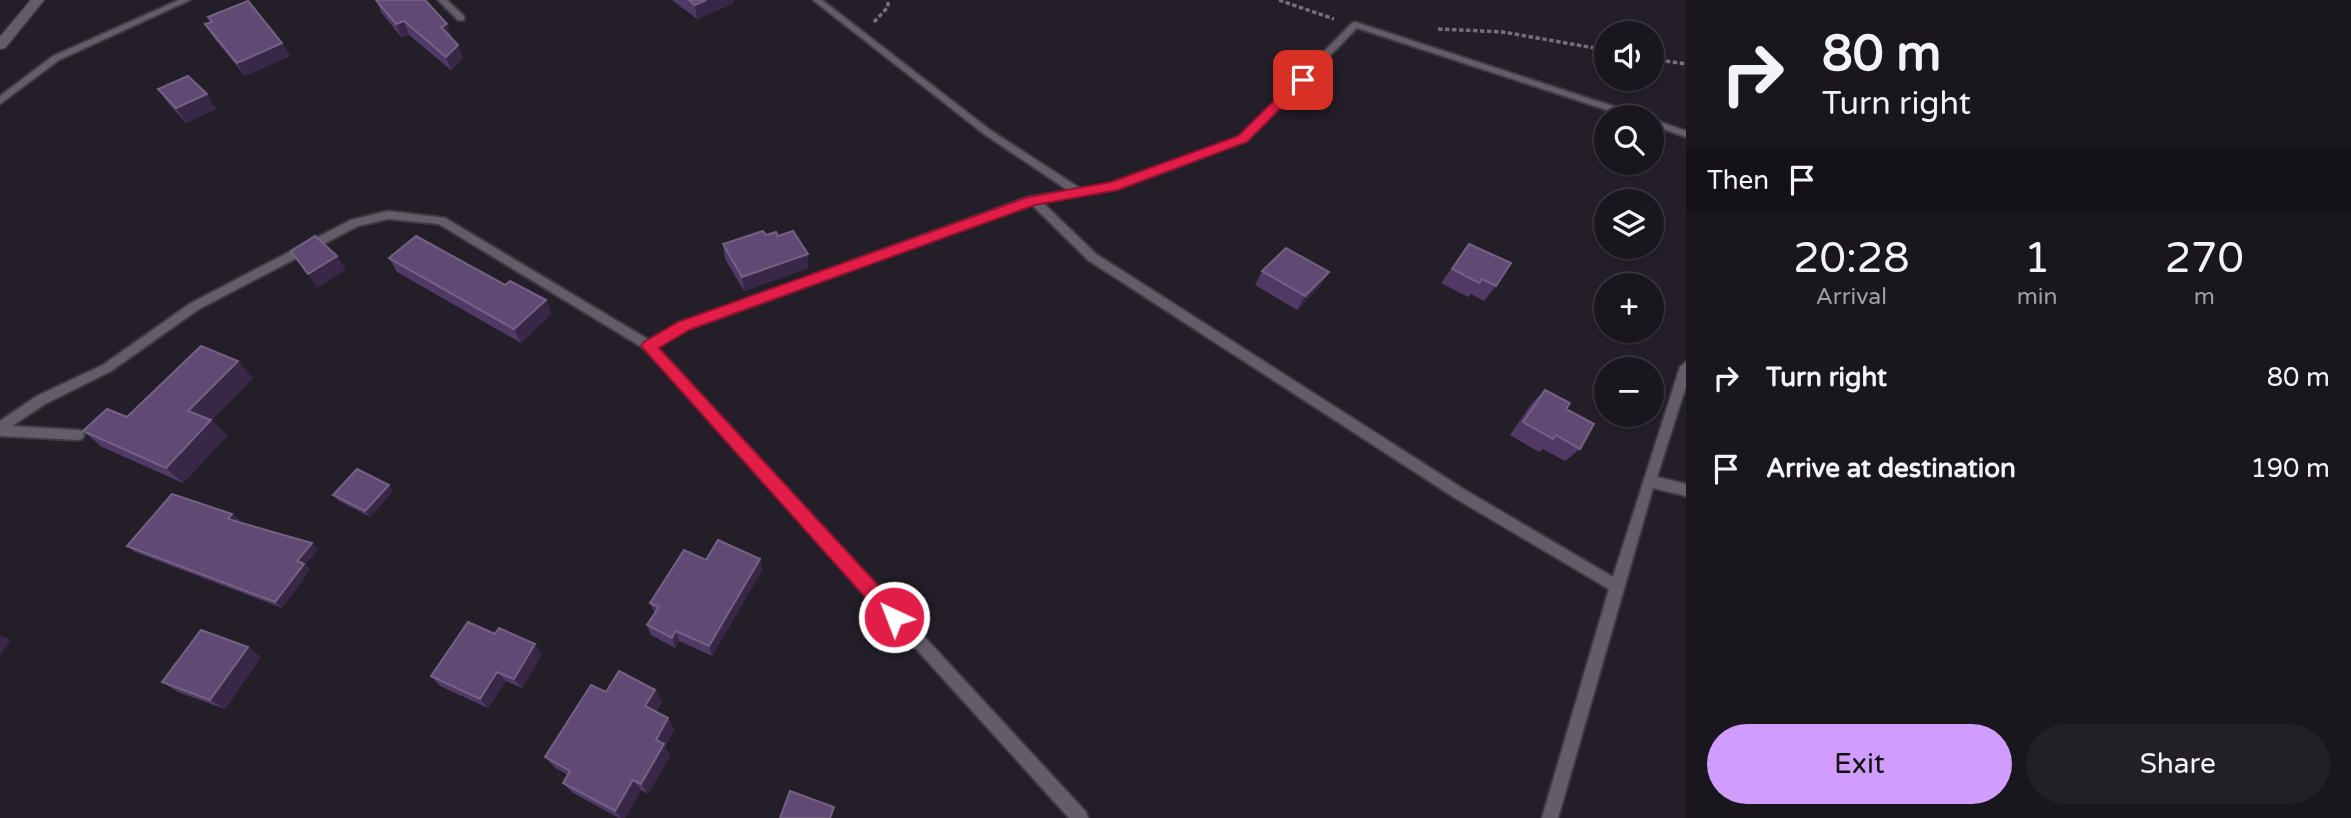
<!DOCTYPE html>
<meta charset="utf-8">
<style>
body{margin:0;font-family:"Varela Round",sans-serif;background:#231f27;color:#f1f3f6;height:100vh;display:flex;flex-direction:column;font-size:26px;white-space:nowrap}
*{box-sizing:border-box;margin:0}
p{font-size:23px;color:#9f9fa4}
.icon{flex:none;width:38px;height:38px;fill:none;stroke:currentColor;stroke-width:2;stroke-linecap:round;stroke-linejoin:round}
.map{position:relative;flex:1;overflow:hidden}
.side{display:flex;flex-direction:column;background:#1a161e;width:665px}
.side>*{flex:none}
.banner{background:#1a161e;color:#f1f3f6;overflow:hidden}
.tools{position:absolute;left:1594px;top:21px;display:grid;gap:14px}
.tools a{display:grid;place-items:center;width:70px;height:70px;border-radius:50%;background:#1a161e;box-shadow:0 2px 5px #0004,0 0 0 2px #38353c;font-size:35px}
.pin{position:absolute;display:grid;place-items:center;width:60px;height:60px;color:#fff;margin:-30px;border-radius:14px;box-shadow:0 4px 10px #0006}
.me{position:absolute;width:77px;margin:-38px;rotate:317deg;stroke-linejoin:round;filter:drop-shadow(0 0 5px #0008)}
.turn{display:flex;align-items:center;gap:24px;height:147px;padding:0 21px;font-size:32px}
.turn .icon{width:91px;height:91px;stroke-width:2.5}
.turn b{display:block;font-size:49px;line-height:60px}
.then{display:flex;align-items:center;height:66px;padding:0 21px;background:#0003;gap:14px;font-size:26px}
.eta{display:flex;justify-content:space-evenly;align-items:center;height:119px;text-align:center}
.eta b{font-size:42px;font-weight:600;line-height:49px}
.cta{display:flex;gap:14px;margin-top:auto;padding:14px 21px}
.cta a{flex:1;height:80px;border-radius:42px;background:#d09dff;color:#111;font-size:28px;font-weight:600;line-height:80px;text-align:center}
.cta a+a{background:#231f27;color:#f1f3f6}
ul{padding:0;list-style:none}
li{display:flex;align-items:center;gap:21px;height:91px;padding:0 21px}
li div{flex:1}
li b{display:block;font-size:26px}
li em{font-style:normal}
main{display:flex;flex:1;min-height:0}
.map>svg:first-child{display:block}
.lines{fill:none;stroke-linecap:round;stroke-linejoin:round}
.service-casing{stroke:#3e3a43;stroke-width:4}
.tertiary-casing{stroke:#3e3a43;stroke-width:3}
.path{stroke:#747079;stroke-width:3.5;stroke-dasharray:4.5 2.5;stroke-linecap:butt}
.service{fill:#635d6a;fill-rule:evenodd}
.tertiary{fill:#635d6a;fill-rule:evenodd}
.wall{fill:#513966}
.shaded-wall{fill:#392748}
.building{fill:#604a73;stroke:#746184;stroke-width:2}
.route{fill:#e11d48;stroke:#92132f;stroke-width:2}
</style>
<main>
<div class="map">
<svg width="1686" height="818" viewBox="0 0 1686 818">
<rect width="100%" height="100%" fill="#231e28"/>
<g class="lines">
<defs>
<g id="service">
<polygon points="179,0 190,0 59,60 0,104 0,96 53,56"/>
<polygon points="438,0 447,0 464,16 464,20 458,20"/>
<polygon points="813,0 822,0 990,130 1081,189 1112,184 1240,137 1352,23 1355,22 1640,115 1642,117 1628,117 1357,28 1246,141 1117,189 1042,202 1096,254 1465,490 1613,577 1680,367 1686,362 1686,386 1657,477 1686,484 1686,496 1653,488 1558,818 1542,818 1609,589 1455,498 1088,260 1031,204 688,329 657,347 1086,812 1088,818 1069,818 645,349 439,224 388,219 358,226 199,309 111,371 45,404 12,426 78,430 82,431 84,435 82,439 78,440 0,436 0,421 37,396 103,365 191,303 351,220 388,211 445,218 649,340 680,323 1029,197 1069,191 984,134"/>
<polygon points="1652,119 1686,131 1686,137 1652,125"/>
</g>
<polygon id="tertiary" points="31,0 44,0 5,48 0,49 0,37"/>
</defs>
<!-- service casing -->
<use href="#service" class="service-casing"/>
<!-- tertiary casing -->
<use href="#tertiary" class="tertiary-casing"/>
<!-- path -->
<g class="path">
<polyline points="1279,0 1334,19"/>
<polyline points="874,22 888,7 888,0"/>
<polyline points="1438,29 1503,32 1606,50"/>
<polyline points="1652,59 1686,64"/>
</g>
<!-- service -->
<use href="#service" class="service"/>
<!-- tertiary -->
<use href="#tertiary" class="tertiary"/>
</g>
<!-- wall -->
<g class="wall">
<polygon points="376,0 452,37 451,37 458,45 463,58 451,70 409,35 401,37 381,12"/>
<polygon points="672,0 734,0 734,3 697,19"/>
<polygon points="208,17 282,43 290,56 245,76 213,37 205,24 211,22"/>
<polygon points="158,89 216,109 186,123 169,104"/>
<polygon points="766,235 778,236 808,254 808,268 744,291 725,259 723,244"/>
<polygon points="1469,244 1496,286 1484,301 1471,294 1468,297 1441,283"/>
<polygon points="389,258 505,285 546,300 551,314 521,343 397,272"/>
<polygon points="1262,271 1329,272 1320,286 1297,310 1255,285"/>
<polygon points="253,378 211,420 227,436 183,483 102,447 83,431"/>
<polygon points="1545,390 1566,409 1580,449 1565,461 1543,449 1539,452 1510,435 1532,403"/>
<polygon points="393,491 370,517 339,501 333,495"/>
<polygon points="232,514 239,520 238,522 318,549 305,565 310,570 282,608 135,552 127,546"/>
<polygon points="760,559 762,570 712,656 679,641 675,648 651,635 647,625 655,613 650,603 706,560"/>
<polygon points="542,654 522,688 506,681 488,708 440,686 431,676"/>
<polygon points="261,657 225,709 178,692 162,682"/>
<polygon points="655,690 662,702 656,712 668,718 674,730 665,747 670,756 648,794 641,790 625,818 619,818 573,793 563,783 568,775 555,768 545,757 606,692"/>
</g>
<!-- shaded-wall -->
<g class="shaded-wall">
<polygon points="706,0 734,0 734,3 697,19 695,5"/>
<polygon points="404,21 409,35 401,37 396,24"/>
<polygon points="447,24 452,37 446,40 441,27"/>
<polygon points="282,43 290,56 245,76 237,63"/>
<polygon points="458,45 463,58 451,70 446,57"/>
<polygon points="207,94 216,109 186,123 176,108"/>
<polygon points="808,254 808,268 744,291 742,277"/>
<polygon points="337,256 346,270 317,288 308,274"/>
<polygon points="1329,272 1320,286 1297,310 1305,296"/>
<polygon points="546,300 551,314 521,343 514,329"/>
<polygon points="238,361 253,378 211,420 227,436 183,483 166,468 188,411"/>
<polygon points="389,485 393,491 370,517 365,511"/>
<polygon points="232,514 239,520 235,525 228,519"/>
<polygon points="312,543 318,549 305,565 310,570 282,608 275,602 297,561"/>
<polygon points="760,559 762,570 712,656 709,646"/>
<polygon points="676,631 679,641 675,648 672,638"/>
<polygon points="0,635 11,640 0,655"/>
<polygon points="535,644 542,654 522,688 514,679"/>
<polygon points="248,647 261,657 225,709 210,700"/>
<polygon points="497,672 506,681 488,708 480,699"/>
<polygon points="655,690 662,702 652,719 645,706"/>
<polygon points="668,718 674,730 665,747 670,756 648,794 641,784 656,740"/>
<polygon points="633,780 641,790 625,818 621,818 615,811"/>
</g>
<!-- building -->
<g class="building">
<polygon points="376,0 425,0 447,24 441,27 458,45 446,57 404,21 396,24"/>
<polygon points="689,0 706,0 695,5"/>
<polygon points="248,1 282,43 237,63 205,24 212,22 208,17"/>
<polygon points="188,76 207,94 176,108 158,89"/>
<polygon points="763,231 766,235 776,232 778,236 793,231 808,254 742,277 723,244"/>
<polygon points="315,236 337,256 308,274 291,251"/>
<polygon points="416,236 505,285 510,281 546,300 514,329 389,258"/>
<polygon points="1469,244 1511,263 1496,286 1482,279 1479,283 1452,269"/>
<polygon points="1286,248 1329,272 1305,296 1262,271"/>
<polygon points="201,346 238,361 188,411 211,420 166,468 83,431 107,409 127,417"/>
<polygon points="1545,390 1570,403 1566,409 1594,424 1580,449 1556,435 1553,439 1523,422"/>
<polygon points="357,469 389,485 365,511 333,495"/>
<polygon points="172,494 232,514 228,519 312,543 297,561 304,564 275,602 127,546"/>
<polygon points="718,540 760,559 709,646 676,631 672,638 647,625 659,607 650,603 684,550 706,560"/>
<polygon points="468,622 495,634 499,628 535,644 514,679 497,672 480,699 431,676"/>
<polygon points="201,630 248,647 210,700 162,682"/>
<polygon points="619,671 655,690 645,706 668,718 656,740 664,744 641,784 633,780 615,811 563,783 570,771 545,757 591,685 606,692"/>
<polygon points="790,791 834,807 830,818 780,818"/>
</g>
<!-- route -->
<polygon class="route" points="1303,76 1309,80 1247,142 1118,190 1035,205 689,330 659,348 901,610 903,617 901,623 894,625 888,623 641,346 644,342 678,322 1028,197 1111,182 1238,136 1298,77"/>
</svg>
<div class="tools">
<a><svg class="icon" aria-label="sound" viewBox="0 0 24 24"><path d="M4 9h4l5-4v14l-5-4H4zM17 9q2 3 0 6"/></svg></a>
<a><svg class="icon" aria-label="search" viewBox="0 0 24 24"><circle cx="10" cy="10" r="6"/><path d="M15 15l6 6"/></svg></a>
<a><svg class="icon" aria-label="layers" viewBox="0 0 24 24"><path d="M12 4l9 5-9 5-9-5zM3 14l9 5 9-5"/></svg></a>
<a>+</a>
<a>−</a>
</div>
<div class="pin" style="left:1303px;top:80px;background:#d93025"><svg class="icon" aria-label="arrive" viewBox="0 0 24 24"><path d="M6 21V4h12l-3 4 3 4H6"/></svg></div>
<svg class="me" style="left:894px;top:617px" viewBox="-20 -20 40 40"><circle r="17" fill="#e11d48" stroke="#fff" stroke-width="3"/><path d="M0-11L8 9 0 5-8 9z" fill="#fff"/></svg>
</div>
<section class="side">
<div class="banner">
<div class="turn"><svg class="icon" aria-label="right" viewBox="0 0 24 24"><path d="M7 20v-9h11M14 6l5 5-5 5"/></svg><div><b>80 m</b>Turn right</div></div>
<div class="then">Then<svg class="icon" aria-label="arrive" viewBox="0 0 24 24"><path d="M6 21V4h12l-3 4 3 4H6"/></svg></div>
</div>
<div class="eta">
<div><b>20:28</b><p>Arrival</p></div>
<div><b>1</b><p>min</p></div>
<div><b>270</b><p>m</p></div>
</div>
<ul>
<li><svg class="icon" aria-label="right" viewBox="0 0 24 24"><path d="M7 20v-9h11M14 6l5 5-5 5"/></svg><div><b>Turn right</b></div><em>80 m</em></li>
<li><svg class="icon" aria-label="arrive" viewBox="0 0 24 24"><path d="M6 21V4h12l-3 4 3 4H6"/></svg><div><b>Arrive at destination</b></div><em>190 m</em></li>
</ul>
<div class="cta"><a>Exit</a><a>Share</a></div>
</section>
</main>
